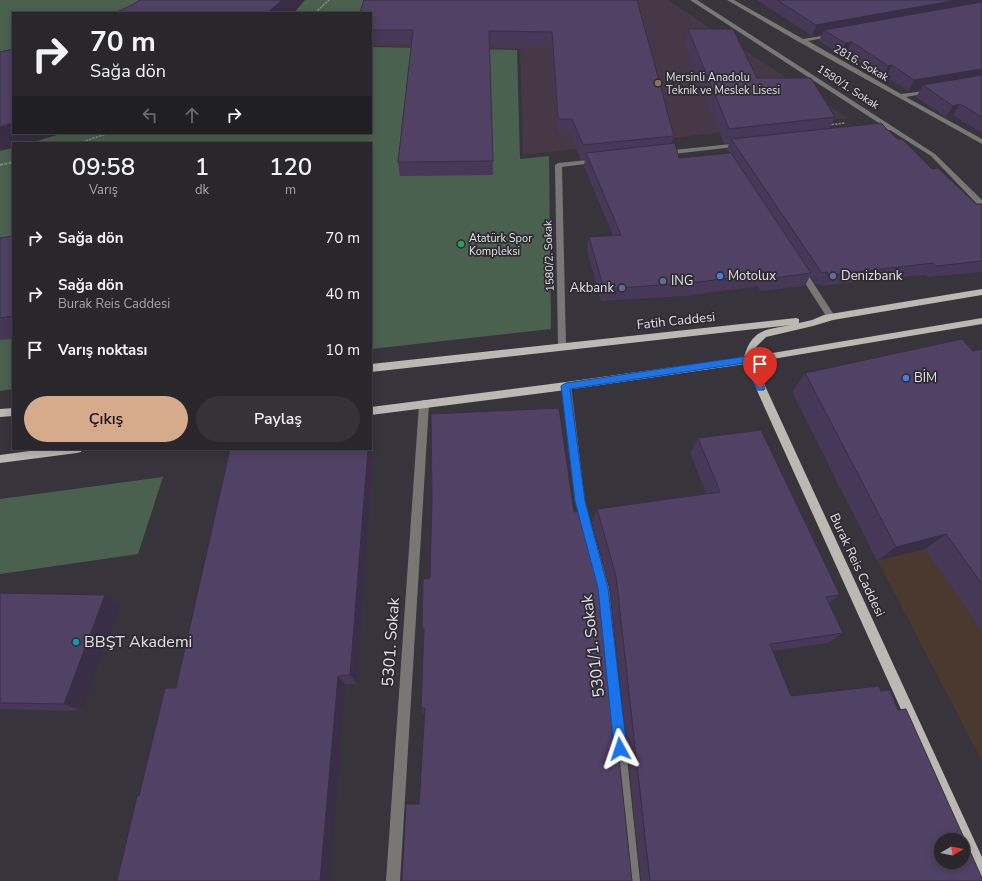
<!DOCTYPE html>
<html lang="tr">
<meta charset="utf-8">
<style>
body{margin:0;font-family:"Nunito Sans",sans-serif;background:#353338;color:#f1f3f6;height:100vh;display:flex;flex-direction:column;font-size:15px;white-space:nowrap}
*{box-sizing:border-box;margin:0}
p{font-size:13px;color:#a5a5a9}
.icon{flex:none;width:22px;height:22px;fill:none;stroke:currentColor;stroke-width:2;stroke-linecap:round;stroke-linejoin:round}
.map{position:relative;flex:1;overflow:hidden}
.sheet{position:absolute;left:12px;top:142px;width:360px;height:308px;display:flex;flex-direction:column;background:#29272c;border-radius:0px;box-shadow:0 2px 10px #0003,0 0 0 1px #454448}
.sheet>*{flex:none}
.banner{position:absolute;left:12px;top:12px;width:360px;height:122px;border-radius:0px;box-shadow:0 2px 10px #0003,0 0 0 1px #454448;background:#29272c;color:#f1f3f6;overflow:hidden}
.needle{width:26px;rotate:81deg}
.tools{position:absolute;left:934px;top:833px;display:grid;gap:8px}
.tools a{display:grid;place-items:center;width:36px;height:36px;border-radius:50%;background:#29272c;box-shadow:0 2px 10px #0003,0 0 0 1px #454448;font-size:20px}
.pin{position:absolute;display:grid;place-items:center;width:34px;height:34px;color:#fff;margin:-41px -17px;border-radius:50% 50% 50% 0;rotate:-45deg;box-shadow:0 0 4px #0007}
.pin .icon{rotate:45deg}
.me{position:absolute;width:44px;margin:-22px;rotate:355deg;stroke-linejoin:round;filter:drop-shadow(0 0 3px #0008)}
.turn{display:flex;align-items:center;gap:14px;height:84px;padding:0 12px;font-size:18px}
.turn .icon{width:52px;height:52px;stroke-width:2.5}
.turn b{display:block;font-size:28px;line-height:34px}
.lanes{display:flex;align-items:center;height:38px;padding:0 12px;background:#0003;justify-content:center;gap:20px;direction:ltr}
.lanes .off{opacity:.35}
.eta{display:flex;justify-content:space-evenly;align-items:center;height:68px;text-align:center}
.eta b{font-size:24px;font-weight:600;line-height:28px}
.primary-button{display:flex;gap:8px;margin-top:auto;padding:8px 12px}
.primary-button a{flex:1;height:46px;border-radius:24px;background:#d6ab8b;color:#111;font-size:16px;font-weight:600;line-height:46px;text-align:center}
.primary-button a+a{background:#353338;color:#f1f3f6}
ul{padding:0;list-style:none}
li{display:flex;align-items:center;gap:12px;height:56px;padding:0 12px}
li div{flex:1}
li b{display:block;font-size:15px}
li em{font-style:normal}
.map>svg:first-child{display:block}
.commercial{fill:#4b392f}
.education{fill:#463846}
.green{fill:#4b614f}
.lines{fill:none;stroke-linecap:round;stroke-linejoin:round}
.path-far1{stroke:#87848a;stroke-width:1.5;stroke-dasharray:2.5 1;stroke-linecap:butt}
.path{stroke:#87848a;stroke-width:2;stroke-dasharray:3 1.5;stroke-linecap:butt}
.minor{fill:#797774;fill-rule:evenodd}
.major{fill:#bcb8b2;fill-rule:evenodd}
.wall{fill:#463856}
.shaded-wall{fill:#392e46}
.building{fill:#514164;stroke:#392e46;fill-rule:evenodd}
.route{fill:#1a73e8;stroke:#114b97}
.education-dot{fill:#8d6e63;stroke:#2d2a31;stroke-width:1.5}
.leisure-dot{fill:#2e9e5b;stroke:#2d2a31;stroke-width:1.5}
.shop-dot{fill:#3f7fe0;stroke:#2d2a31;stroke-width:1.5}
.service-dot{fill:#5c6f8a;stroke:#2d2a31;stroke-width:1.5}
.culture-dot{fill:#0f9aa8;stroke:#2d2a31;stroke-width:1.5}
.labels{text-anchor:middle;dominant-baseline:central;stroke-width:3.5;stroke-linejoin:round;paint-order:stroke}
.far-street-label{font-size:11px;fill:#e4e2e7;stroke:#2d2a31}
.far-poi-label{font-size:11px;fill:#e4e2e7;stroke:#2d2a31;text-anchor:start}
.poi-label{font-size:13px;fill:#e4e2e7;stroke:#2d2a31;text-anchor:start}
.street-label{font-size:13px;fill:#e4e2e7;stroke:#2d2a31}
.near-poi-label{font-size:16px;fill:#e4e2e7;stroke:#2d2a31;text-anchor:start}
.near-street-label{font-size:16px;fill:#e4e2e7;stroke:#2d2a31}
</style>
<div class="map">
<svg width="982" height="881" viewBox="0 0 982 881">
<rect width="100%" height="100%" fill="#37343b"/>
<!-- commercial -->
<polygon class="commercial" points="982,440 982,761 830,469"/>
<!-- education -->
<polygon class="education" points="366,0 668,0 848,118 523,155 520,49 371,46 371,13 362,13"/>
<!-- green -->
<g class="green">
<polygon points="0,0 364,0 360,13 13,13 13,133 371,133 371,47 517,50 520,159 549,156 551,329 371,349 371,143 13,143 13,389 0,391"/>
<polygon points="163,477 138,554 0,574 0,499"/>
</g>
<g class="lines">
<!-- path-far1 -->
<g class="path-far1">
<polyline points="315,13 329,0"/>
<polyline points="828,125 845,123"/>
<polyline points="79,143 109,133"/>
</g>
<!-- path -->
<g class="path">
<polyline points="77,143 82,142"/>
<polyline points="0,165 13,162"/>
</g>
<!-- minor -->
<g class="minor">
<polygon points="690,0 697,0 935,154 982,200 982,206 979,206 931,156 890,130 872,131 872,129 885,127"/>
<polygon points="727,0 734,0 803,39 834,34 834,36 808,41 901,94 933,90 933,92 906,97 982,139 982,144 799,42"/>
<polygon points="741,143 743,144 743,146 664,155 661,153 664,151"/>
<polygon points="598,159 600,160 600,162 562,167 566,347 562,350 558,347 555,165 558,163"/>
<polygon points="800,266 803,267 834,315 835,317 834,319 828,319 796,269"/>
<polygon points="566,382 571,386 585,501 609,588 640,881 626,881 597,588 575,501 561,386"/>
<polygon points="424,400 427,401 429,404 400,881 386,881 419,404 421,401"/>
</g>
<!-- major -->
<g class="major">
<path d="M982,289V295L833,320L813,326L766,337L756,347L754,356L982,318V324L754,362L982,857V880L977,878L963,848V840H960L745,364L566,390L371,415V407L566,382L744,357C752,329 765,330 791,325L371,372V364L796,318L799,319V323L812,320L824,315Z"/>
<polygon points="13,408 13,416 0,417 0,409"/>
<polygon points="44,449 82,449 81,452 77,453 0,463 0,455"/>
</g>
</g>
<!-- wall -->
<g class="wall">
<polygon points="637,0 674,136 671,144 679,158 729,153 727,150 729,143 724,144 684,43 688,29 757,78 835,117 829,128 897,139 932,169 976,204 982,204 982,272 927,277 925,275 900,277 822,286 820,284 815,284 810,276 805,286 760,291 758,286 686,296 601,301 587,250 589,237 613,236 584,166 585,159 581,160 570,134 557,133 551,45 489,45 493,175 400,176 398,162 412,44 371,43 371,13"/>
<polygon points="757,0 982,0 982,133 953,115 946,117 916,97 921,89 908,91 886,77 883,77 847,53 840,54 819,41 822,34 812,36"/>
<polygon points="13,236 13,339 0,340 0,238"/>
<polygon points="982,349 982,631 925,549 877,561 792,392 805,373 973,351"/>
<polygon points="698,438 840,595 829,603 843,633 828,643 773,651 791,696 881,691 898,710 982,881 641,881 610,588 592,522 597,509 706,493 690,453"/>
<polygon points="373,458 357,684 345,684 139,796 176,688"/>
<polygon points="574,512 419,804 424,715 421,708 424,632 422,628 430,578"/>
<polygon points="0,593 120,606 82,711 0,709"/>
</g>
<!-- shaded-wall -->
<g class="shaded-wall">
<polygon points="282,0 305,0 294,13 267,13"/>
<polygon points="957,0 982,0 982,5 824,30 822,34 812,36 816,25"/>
<polygon points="852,42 847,53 840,54 845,43"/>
<polygon points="892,65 886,77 883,77 888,66"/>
<polygon points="982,69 982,79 923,85 921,89 908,91 914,80"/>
<polygon points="960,104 953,115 946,117 953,106"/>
<polygon points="13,123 13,133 64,133 30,143 13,143 13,148 0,151 0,127"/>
<polygon points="368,449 370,449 373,458 357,684 350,675"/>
<polygon points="946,534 925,549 877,561 896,547"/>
<polygon points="105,595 120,606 82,711 64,704"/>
<polygon points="338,676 345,684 330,881 320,881"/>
</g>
<!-- building -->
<g class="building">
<polygon points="140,0 282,0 267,13 115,13 132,5"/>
<polygon points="364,0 637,0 674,136 583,145 572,119 558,119 552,32 489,31 493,161 398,162 413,30 371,30 371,13 360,13"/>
<polygon points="777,0 957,0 816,25"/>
<polygon points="982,2 982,69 914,80 892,65 888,66 852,42 845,43 824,30"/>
<polygon points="688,29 733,29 757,78 811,78 835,117 729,129"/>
<polygon points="13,49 13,123 0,127 0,52"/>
<polygon points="982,75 982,117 960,104 953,106 923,85"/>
<polygon points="881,123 897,139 902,139 932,169 938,168 976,204 982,204 982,261 936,266 933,263 908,266 829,275 827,272 822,273 731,139"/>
<polygon points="675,143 679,158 731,153 811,273 766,279 764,274 690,283 604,289 589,237 621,235 586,153"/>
<polygon points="13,236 13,316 0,318 0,238"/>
<polygon points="962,339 973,351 982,349 982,584 946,534 896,547 805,373"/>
<polygon points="559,408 574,512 583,511 600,577 632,881 402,881 406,804 419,804 425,708 421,708 424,628 422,628 423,579 430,578 432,497 431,414"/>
<path d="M761,430L840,595L826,597L843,633L770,644L791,696L879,686L881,691L890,690L898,710L906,709L982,878V881H650L616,576L597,509L720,492L698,438ZM941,840H963V862H941Z"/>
<polygon points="230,449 368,449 350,675 338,676 320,881 117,881 137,796 139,796 165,688 176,688"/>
<polygon points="0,593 105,595 64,704 0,703"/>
</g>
<!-- route -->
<polygon class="route" points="748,356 752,360 765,388 764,390 757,390 745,363 570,389 585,501 608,588 627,749 625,754 620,755 616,754 614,749 598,588 575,501 561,386 566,383"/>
<!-- markers -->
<circle class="education-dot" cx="658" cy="83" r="4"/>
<circle class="leisure-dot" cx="461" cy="244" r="4"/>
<g class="shop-dot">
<circle cx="720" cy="276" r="4"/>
<circle cx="906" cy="378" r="4"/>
</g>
<g class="service-dot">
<circle cx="833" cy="276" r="4"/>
<circle cx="663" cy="281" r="4"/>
<circle cx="622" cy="288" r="4"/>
</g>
<circle class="culture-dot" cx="76" cy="642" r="4"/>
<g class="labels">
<!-- far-street labels -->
<g class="far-street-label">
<text transform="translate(861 63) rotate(30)">2816. Sokak</text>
<text transform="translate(848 87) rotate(33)">1580/1. Sokak</text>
<text transform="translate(549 256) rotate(-92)">1580/2. Sokak</text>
</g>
<!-- far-poi labels -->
<g class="far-poi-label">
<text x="666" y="77">Mersinli Anadolu<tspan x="666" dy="13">Teknik ve Meslek Lisesi</tspan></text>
<text x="469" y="238">Atatürk Spor<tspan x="469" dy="13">Kompleksi</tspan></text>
</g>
<!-- poi labels -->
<g class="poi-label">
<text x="728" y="276">Motolux</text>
<text x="841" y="276">Denizbank</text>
<text x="671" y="281">ING</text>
<text x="614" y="288" text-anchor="end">Akbank</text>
<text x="914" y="378">BİM</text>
</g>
<!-- street labels -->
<g class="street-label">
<text transform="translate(676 321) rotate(-6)">Fatih Caddesi</text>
<text transform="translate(857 565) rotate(65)">Burak Reis Caddesi</text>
</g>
<!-- near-poi labels -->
<g class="near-poi-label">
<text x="84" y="642">BBŞT Akademi</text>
</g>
<!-- near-street labels -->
<g class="near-street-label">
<text transform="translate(391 642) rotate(-86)">5301. Sokak</text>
<text transform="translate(593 646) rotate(-97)">5301/1. Sokak</text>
</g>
</g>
</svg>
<div class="tools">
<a><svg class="needle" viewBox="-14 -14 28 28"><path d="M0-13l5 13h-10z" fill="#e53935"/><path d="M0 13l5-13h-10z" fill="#a5a5a9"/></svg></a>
</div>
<div class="pin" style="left:760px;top:388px;background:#d93025"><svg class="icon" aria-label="arrive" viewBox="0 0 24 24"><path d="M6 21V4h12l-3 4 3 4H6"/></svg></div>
<svg class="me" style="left:620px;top:749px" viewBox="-20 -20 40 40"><path d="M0-17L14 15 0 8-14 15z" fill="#1a73e8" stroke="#fff" stroke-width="4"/></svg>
<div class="banner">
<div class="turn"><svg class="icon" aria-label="right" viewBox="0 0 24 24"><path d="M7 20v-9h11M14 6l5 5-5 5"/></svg><div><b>70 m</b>Sağa dön</div></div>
<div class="lanes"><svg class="icon off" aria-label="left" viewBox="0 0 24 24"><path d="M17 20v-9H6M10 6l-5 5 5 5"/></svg><svg class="icon off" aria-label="ahead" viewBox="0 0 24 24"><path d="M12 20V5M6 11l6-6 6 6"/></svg><svg class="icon" aria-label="right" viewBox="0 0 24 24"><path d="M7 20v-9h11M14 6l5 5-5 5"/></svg></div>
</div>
<section class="sheet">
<div class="eta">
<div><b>09:58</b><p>Varış</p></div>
<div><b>1</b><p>dk</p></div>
<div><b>120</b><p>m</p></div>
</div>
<ul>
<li><svg class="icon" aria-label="right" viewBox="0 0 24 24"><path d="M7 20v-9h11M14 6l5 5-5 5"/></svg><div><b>Sağa dön</b></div><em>70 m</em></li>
<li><svg class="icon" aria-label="right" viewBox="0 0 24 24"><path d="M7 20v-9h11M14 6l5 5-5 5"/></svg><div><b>Sağa dön</b><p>Burak Reis Caddesi</p></div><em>40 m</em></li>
<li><svg class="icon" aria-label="arrive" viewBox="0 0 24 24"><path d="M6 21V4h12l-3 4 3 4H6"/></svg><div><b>Varış noktası</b></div><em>10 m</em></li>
</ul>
<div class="primary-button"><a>Çıkış</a><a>Paylaş</a></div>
</section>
</div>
